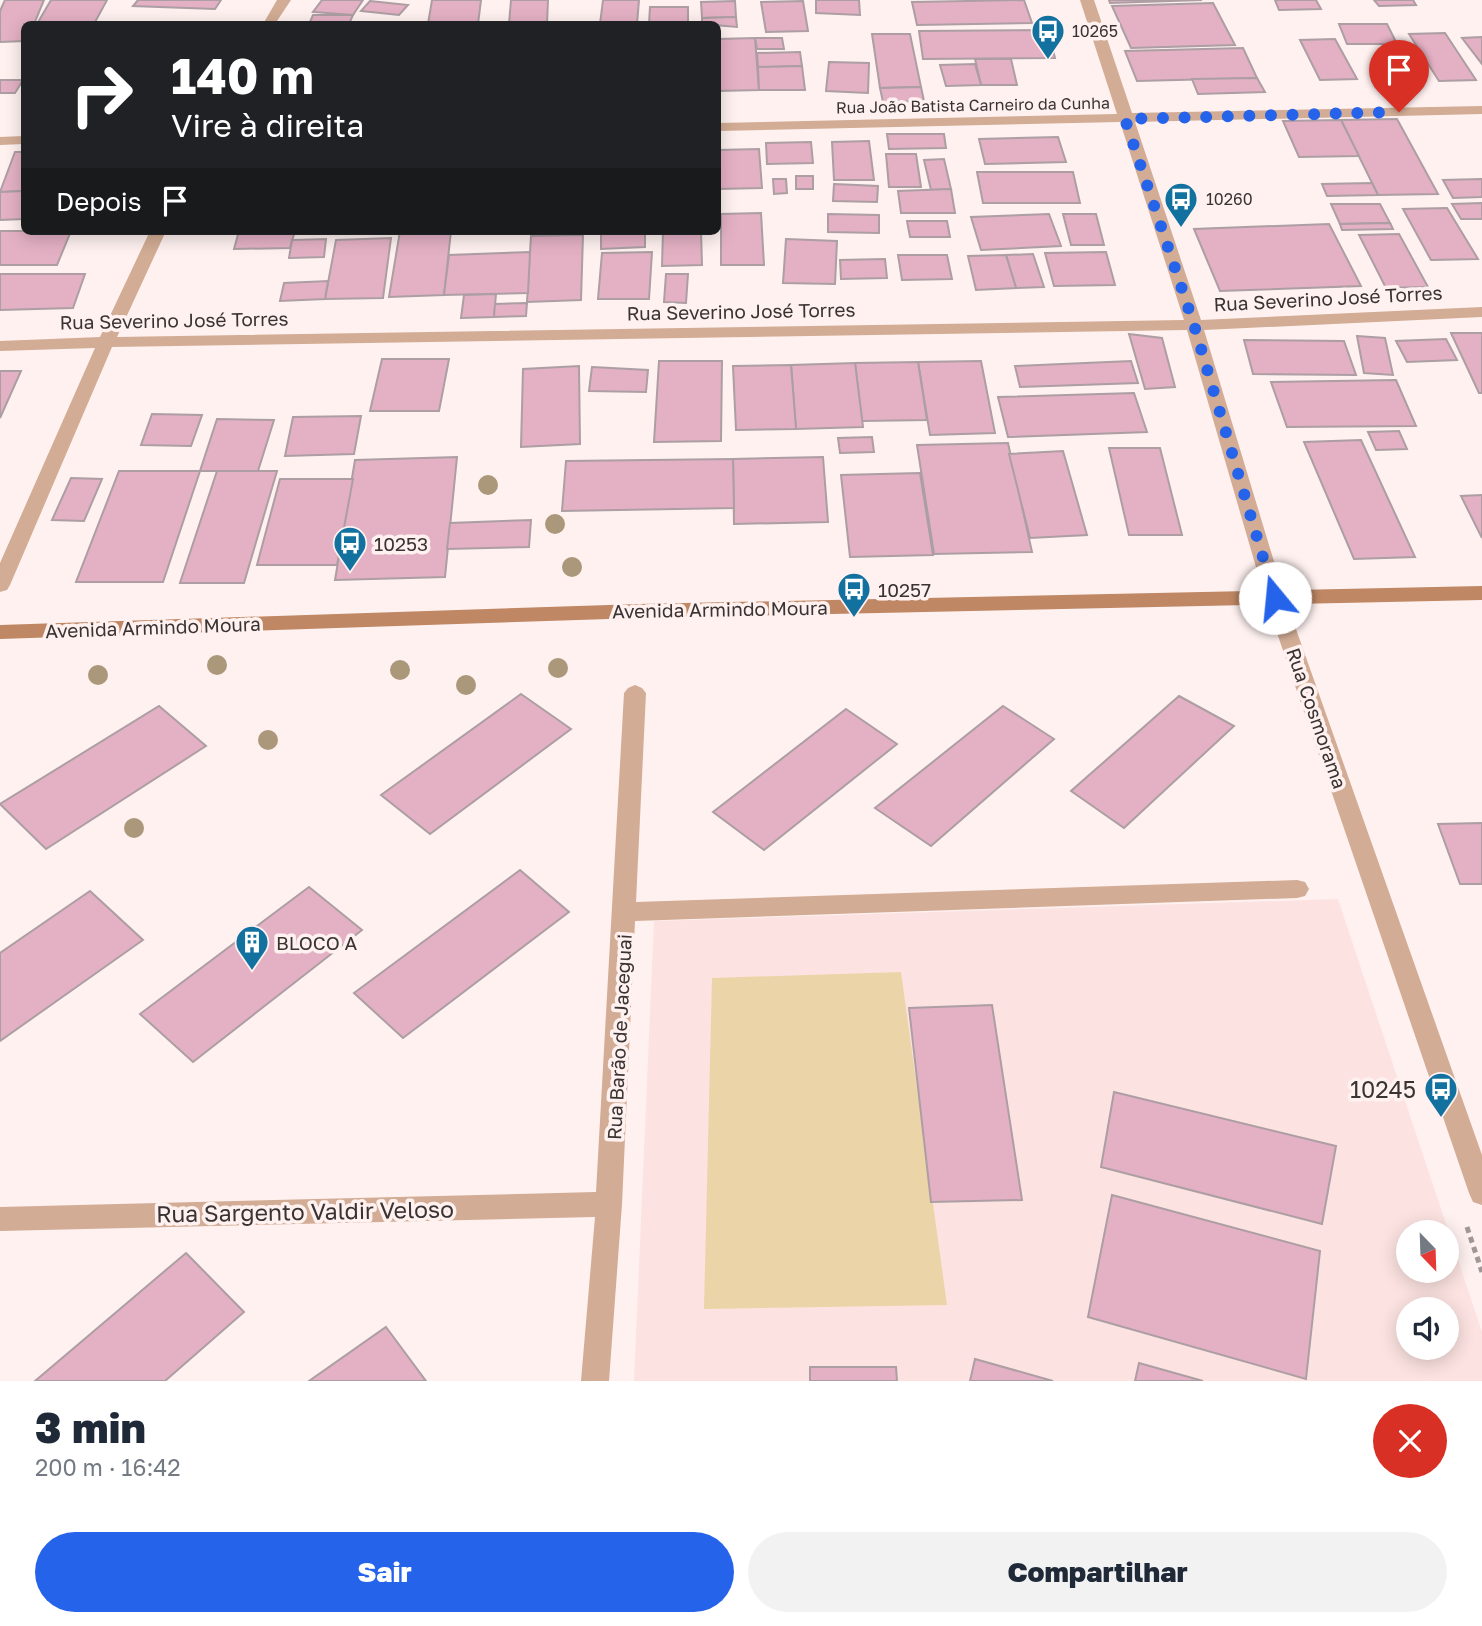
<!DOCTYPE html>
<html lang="pt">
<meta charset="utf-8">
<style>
body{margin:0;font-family:"Golos Text",sans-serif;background:#f2f2f3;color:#1f2937;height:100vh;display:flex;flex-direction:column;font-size:26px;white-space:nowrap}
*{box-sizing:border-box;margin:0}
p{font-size:23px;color:#747a83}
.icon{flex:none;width:38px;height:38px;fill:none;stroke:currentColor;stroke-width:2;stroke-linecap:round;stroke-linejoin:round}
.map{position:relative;height:1381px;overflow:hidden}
.side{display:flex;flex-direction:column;background:#fff;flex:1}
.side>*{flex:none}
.hud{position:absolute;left:21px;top:21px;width:700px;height:214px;border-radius:10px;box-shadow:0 4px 18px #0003;background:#202124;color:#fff;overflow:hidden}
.needle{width:46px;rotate:157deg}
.tools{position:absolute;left:1396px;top:1220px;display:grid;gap:14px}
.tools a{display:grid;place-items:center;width:63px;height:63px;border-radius:50%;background:#fff;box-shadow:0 4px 18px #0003;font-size:35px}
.pin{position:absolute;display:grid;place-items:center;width:60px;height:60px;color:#fff;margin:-72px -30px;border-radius:50% 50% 50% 0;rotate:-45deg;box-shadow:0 0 7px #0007}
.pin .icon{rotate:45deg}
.me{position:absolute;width:77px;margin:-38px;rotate:343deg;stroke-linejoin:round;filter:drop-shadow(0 0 5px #0008)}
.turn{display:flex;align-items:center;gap:24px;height:147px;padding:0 35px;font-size:32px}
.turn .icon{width:91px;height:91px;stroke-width:2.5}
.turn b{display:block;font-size:49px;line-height:60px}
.then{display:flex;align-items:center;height:66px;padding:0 35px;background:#0003;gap:14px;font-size:26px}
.round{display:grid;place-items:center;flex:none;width:74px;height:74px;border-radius:37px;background:#f2f2f3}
.overview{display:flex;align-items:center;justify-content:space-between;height:119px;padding:0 35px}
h1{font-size:42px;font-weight:800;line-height:52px}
.button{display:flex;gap:14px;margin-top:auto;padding:14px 35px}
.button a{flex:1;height:80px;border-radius:42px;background:#2563eb;color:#fff;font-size:28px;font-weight:800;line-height:80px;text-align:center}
.button a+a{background:#f2f2f3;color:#1f2937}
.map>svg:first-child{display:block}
.built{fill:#fce3e1;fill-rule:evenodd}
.green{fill:#ebd4a8}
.building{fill:#e4b1c4;stroke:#ac9ea3;stroke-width:2}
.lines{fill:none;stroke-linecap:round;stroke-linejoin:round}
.path{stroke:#a19796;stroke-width:5;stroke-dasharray:6 4.5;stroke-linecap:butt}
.minor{fill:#d2ac94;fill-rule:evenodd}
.secondary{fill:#bf8764;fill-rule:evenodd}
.tree{fill:#ab977a}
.route{stroke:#2563eb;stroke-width:12;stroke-dasharray:0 21.6}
.labels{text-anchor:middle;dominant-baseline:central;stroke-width:7;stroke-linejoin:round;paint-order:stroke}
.far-poi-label{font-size:16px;fill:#393332;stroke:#fef1f0;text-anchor:start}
.far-street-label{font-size:16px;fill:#393332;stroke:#fef1f0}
.street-label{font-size:19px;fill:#393332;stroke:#fef1f0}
.poi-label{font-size:19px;fill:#393332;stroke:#fef1f0;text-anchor:start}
.near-poi-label{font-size:23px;fill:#393332;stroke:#fef1f0;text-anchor:end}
.near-street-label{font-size:23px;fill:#393332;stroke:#fef1f0}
</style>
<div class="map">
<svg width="1482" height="1381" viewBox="0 0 1482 1381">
<rect width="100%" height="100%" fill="#fef1f0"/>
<!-- built -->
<path class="built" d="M1338,899L1482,1332V1381H634L654,921ZM1409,1232H1447V1270H1409ZM1409,1309H1447V1348H1409Z"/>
<!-- green -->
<polygon class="green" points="901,972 947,1305 704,1309 712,978"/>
<!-- building -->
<g class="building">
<polygon points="5,0 44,0 34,24 24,24 24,41 0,42 0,11"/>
<polygon points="51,0 107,0 94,24 37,24"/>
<polygon points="138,0 221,0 215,9 133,6"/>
<polygon points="322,0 363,0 353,15 313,12"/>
<polygon points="432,0 481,0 478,24 428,24"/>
<polygon points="511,0 548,0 547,24 509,24"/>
<polygon points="603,0 639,0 637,24 600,24"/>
<polygon points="816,0 859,0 860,15 816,13"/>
<polygon points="1024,0 1032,23 917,25 912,2"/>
<polygon points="1109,0 1202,0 1110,3"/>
<polygon points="1275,0 1316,0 1321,9 1279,10"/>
<polygon points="1374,0 1413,0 1416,5 1379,6"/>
<polygon points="370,1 408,5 399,15 361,11"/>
<polygon points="735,1 736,17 702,18 701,2"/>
<polygon points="803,1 808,31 766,32 761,2"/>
<polygon points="1213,3 1235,45 1131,48 1112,6"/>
<polygon points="650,7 688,7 688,24 649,24"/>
<polygon points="313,15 353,15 349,24 309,24"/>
<polygon points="736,17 737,27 702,24 702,18"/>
<polygon points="1339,24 1387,24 1397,44 1347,44"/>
<polygon points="1048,30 1055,58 923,59 919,31"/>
<polygon points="1445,33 1476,80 1439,81 1409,34"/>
<polygon points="872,34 910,34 921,87 880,88"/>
<polygon points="1482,37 1482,64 1462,38"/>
<polygon points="755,38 759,90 718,91 718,39"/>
<polygon points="755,38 782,38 784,49 757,49"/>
<polygon points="1335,39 1357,79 1320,80 1300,40"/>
<polygon points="1243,48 1257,78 1137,81 1125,51"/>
<polygon points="800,52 802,66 758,67 757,53"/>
<polygon points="975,59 1011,59 1017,85 981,85"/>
<polygon points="829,62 869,63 868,93 826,91"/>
<polygon points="975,64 981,85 946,86 940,65"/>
<polygon points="802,66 805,90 759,90 758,67"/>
<polygon points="1257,78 1265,92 1198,94 1192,79"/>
<polygon points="0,80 23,80 15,93 0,93"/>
<polygon points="921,87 924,101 883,102 880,88"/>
<polygon points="1397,119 1438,194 1378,195 1341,120"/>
<polygon points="1341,120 1359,156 1299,157 1283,121"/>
<polygon points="887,134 944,134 946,148 889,149"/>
<polygon points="1058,137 1066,162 985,164 979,139"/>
<polygon points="869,141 874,180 834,180 832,142"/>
<polygon points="811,142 813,163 767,164 766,143"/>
<polygon points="759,149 762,188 718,189 718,150"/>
<polygon points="15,152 24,152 24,191 0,192"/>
<polygon points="886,154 916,154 921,187 889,187"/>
<polygon points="944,159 951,189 931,190 924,160"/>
<polygon points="977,172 1073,172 1080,203 983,203"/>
<rect x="796" y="176" width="17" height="13"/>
<polygon points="773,179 786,179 787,193 774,194"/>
<polygon points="1482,179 1482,197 1453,198 1443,180"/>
<polygon points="1372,183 1378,195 1327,196 1322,184"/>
<polygon points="834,184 878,186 877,202 833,201"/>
<polygon points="951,189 955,213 901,213 898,191"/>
<polygon points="24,191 24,219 0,220 0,192"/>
<polygon points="1482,203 1482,219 1461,219 1452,204"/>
<polygon points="1331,204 1380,204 1390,223 1340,224"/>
<polygon points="1447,208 1478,259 1431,260 1403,209"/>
<polygon points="761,213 764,265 721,265 721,214"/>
<polygon points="828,214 879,215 879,233 828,232"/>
<polygon points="1049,214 1061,246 981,250 971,217"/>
<polygon points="1063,214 1096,214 1104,245 1071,245"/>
<polygon points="907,221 947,221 950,237 910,237"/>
<polygon points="1390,223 1393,229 1342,230 1340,224"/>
<polygon points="1329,224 1361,286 1220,291 1194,229"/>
<polygon points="0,231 71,231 57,265 0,265"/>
<polygon points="239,231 295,231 290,248 234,249"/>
<polygon points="400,231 451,231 444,295 389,297"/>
<polygon points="601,231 645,231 645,247 601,249"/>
<polygon points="663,231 701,231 702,265 662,266"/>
<polygon points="1399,234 1428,287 1386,288 1359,235"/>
<polygon points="583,235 581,300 527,302 531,236"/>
<polygon points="391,238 383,298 325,299 336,240"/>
<polygon points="326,239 324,257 289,258 292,240"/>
<polygon points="786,239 837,241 835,284 783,283"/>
<polygon points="530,252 528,293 444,295 449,255"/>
<polygon points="652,252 649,299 598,299 602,253"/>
<polygon points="1106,252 1115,285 1054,286 1045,253"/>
<polygon points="1033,254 1044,287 1016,288 1006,255"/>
<polygon points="898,255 947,255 952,279 902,280"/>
<polygon points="1006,255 1016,288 976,290 968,256"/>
<polygon points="885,259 887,278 841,279 840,260"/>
<polygon points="0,274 85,274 73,308 0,310"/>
<polygon points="666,274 688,274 686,303 664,302"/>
<polygon points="328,281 325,299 280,301 284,283"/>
<polygon points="496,294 494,317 461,318 464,295"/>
<polygon points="527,303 526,316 494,317 495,304"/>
<polygon points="1451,333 1482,333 1482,393 1479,393"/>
<polygon points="1129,334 1162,338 1175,387 1145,389"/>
<polygon points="1357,336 1385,338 1393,375 1364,373"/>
<polygon points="1446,339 1457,360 1407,362 1396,341"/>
<polygon points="1244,340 1344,341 1356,375 1253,374"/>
<polygon points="382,359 449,359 439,411 370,411"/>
<polygon points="659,361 722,361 721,441 654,442"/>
<polygon points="981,361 995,433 930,435 918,362"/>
<polygon points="1131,361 1138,383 1020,387 1015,366"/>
<polygon points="918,362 927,420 862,421 855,363"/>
<polygon points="855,363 863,427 796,429 791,365"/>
<polygon points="791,365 796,429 736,430 733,366"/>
<polygon points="579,366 580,444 521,447 523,369"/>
<polygon points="592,367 648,370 646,392 589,391"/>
<polygon points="0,371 21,371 0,418"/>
<polygon points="1396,380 1416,426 1287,427 1271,382"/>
<polygon points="1134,393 1147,432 1008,437 998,397"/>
<polygon points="152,414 202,415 191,446 141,445"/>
<polygon points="361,416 354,454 285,456 293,417"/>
<polygon points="217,419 274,420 258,471 200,471"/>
<polygon points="1399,431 1407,449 1376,450 1368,432"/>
<polygon points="872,437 874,452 840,453 838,438"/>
<polygon points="1361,440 1415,557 1354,559 1304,442"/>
<polygon points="1008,443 1032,552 934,554 917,445"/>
<polygon points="1109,448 1160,448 1182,535 1129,535"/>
<polygon points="1063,451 1087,535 1030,538 1009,454"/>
<polygon points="457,457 445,577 335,580 355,460"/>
<polygon points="823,457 828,522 734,524 733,459"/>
<polygon points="733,459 734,508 562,511 566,461"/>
<polygon points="119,471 200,471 163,582 76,582"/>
<polygon points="217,471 277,471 244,583 180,583"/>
<polygon points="920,473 933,555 850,557 841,475"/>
<polygon points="71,478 102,479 84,521 52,520"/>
<polygon points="280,479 353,479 337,565 257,565"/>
<polygon points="1482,495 1482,538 1461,496"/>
<polygon points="531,520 529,547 447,549 450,523"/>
<polygon points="521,694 571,729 430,834 381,795"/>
<polygon points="1179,696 1234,726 1124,828 1071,791"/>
<polygon points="159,706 206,746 46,849 0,804"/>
<polygon points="1003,706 1054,739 931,846 875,808"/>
<polygon points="846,709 897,744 764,850 713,812"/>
<polygon points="1482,823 1482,884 1460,884 1438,824"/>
<polygon points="520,870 569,912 403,1038 354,993"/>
<polygon points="309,887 362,930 193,1062 140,1014"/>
<polygon points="90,891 143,940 0,1041 0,953"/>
<polygon points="992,1005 1022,1200 931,1202 909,1008"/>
<polygon points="1114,1092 1336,1146 1322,1224 1101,1167"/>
<polygon points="1112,1195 1320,1251 1306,1379 1088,1317"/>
<polygon points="186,1253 244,1312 165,1381 35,1381"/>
<polygon points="386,1327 426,1381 309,1381"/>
<polygon points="975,1359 1053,1381 970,1381"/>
<polygon points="1139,1363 1203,1381 1135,1381"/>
<polygon points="810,1367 896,1367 897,1381 810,1381"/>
</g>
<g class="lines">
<!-- path -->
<polyline class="path" points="1467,1227 1482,1272"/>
<!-- minor -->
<g class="minor">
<polygon points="277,0 291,0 275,24 263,24"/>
<polygon points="1080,0 1094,0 1132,113 1482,106 1482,114 1135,122 1201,320 1482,307 1482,317 1204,330 1285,598 1482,1155 1482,1205 1473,1202 1469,1193 1265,598 1187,330 112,347 10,585 7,590 0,592 0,563 95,348 0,351 0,341 100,337 150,231 166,231 117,337 1184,320 1120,122 718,131 718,123 1117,114"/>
<polygon points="24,136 24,144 0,145 0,137"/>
<polygon points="635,685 642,688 646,693 636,902 1297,880 1305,882 1309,889 1305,896 1297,898 635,921 622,1204 609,1381 581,1381 595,1217 0,1231 0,1207 596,1192 624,693 628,688"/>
</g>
<!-- secondary -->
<polygon class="secondary" points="1482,586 1482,600 640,618 0,639 0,625 640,604"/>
</g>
<!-- trees -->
<g class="tree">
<circle cx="488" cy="485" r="10"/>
<circle cx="555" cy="524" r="10"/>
<circle cx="572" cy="567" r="10"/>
<circle cx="217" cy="665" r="10"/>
<circle cx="558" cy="668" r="10"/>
<circle cx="400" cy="670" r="10"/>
<circle cx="98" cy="675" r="10"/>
<circle cx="466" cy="685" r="10"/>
<circle cx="268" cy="740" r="10"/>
<circle cx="134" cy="828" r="10"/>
</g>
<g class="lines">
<!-- route -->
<polyline class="route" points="1275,598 1194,325 1125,119 1399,112"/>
</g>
<!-- icons -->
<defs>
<symbol id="bus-pin" viewBox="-11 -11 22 30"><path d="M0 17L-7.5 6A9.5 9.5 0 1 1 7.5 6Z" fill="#13719f" stroke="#fef1f0"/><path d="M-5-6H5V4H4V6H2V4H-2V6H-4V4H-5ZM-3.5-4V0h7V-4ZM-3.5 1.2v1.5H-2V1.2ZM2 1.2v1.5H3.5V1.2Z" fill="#fff"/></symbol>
<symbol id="building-pin" viewBox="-11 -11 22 30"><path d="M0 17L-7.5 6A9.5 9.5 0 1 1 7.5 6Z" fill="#13719f" stroke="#fef1f0"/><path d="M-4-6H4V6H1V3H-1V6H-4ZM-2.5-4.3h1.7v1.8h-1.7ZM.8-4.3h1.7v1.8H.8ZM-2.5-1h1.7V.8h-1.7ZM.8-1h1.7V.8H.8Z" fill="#fff"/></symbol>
</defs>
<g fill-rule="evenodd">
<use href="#bus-pin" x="1029" y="12" width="38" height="52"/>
<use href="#bus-pin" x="1162" y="180" width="38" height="52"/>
<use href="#bus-pin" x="331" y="524" width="38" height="52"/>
<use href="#bus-pin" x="835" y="570" width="38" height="52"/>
<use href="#building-pin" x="233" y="923" width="38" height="52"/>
<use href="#bus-pin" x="1422" y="1070" width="38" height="52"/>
</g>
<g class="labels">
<!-- far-poi labels -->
<g class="far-poi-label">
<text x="1072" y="31">10265</text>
<text x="1206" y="199">10260</text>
</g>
<!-- far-street labels -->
<g class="far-street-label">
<text transform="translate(973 105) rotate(-1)">Rua João Batista Carneiro da Cunha</text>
</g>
<!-- street labels -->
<g class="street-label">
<text transform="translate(1328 298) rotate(-3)">Rua Severino José Torres</text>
<text transform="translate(741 311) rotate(-1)">Rua Severino José Torres</text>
<text transform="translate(174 320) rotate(-1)">Rua Severino José Torres</text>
<text transform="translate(720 609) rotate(-1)">Avenida Armindo Moura</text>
<text transform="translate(153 627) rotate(-2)">Avenida Armindo Moura</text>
<text transform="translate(1317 718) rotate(71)">Rua Cosmorama</text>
<text transform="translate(619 1037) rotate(-87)">Rua Barão de Jaceguai</text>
</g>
<!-- poi labels -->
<g class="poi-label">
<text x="374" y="543">10253</text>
<text x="878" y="589">10257</text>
<text x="276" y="942">BLOCO A</text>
</g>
<!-- near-poi labels -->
<g class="near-poi-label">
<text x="1416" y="1089">10245</text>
</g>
<!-- near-street labels -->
<g class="near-street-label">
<text transform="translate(305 1211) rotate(-1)">Rua Sargento Valdir Veloso</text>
</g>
</g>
</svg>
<div class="tools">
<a><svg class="needle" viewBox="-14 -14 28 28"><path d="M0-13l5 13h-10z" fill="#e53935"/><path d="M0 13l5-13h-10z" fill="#747a83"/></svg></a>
<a><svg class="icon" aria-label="sound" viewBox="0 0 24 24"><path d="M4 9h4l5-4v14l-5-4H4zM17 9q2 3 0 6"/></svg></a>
</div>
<div class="pin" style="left:1399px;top:112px;background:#d93025"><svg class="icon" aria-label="arrive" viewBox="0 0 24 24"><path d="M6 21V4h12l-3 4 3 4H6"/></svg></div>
<svg class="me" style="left:1275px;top:598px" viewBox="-20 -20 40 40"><circle r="19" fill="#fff"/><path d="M0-13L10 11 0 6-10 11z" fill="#2563eb"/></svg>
<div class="hud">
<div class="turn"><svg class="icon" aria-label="right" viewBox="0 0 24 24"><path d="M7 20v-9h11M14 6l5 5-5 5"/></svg><div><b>140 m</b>Vire à direita</div></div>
<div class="then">Depois<svg class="icon" aria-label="arrive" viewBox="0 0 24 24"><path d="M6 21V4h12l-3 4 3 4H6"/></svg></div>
</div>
</div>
<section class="side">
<div class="overview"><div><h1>3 min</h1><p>200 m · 16:42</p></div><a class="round" style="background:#d93025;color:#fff"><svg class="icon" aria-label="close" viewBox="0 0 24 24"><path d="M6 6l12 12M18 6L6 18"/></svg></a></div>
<div class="button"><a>Sair</a><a>Compartilhar</a></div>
</section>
